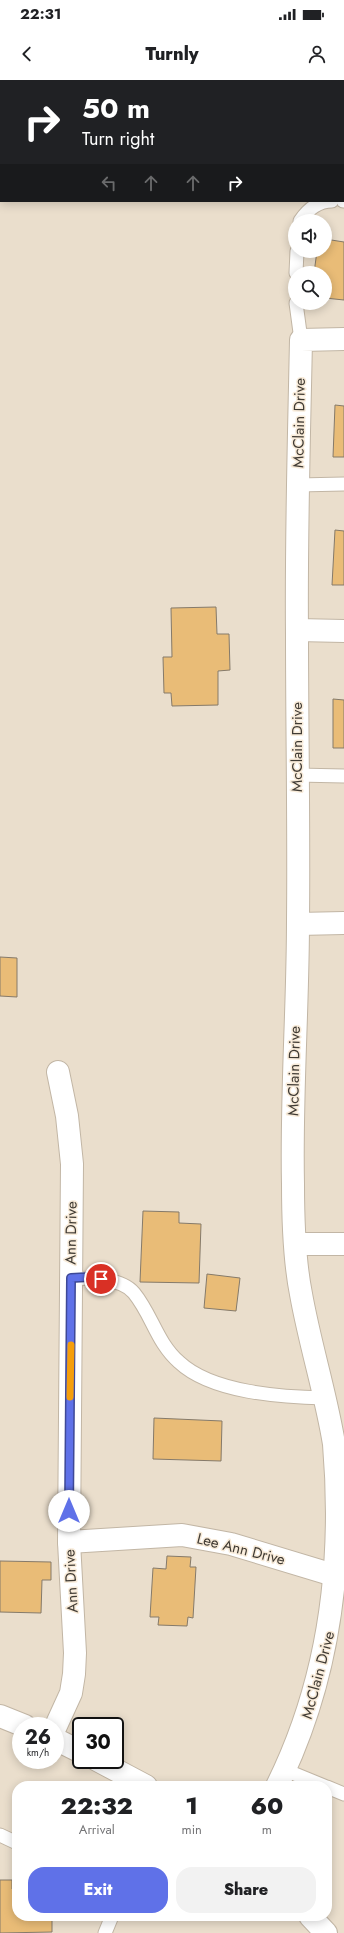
<!DOCTYPE html>
<style>
body{margin:0;font-family:Jost,sans-serif;background:#f2f2f2;color:#202124;height:100vh;display:flex;flex-direction:column;font-size:15px;white-space:nowrap}
*{box-sizing:border-box;margin:0}
p{font-size:13px;color:#757577}
.icon{flex:none;width:22px;height:22px;fill:none;stroke:currentColor;stroke-width:2;stroke-linecap:round;stroke-linejoin:round}
.map{position:relative;flex:1;overflow:hidden}
.sheet{position:absolute;left:12px;top:1701px;width:320px;height:140px;display:flex;flex-direction:column;background:#fff;border-radius:16px;box-shadow:0 2px 10px #0003}
.sheet>*{flex:none}
.banner{position:absolute;left:0px;top:0px;width:344px;height:122px;box-shadow:0 2px 10px #0003;background:#202124;color:#fff;overflow:hidden}
.tools{position:absolute;left:288px;top:134px;display:grid;gap:8px}
.tools a{display:grid;place-items:center;width:44px;height:44px;border-radius:50%;background:#fff;box-shadow:0 2px 10px #0003;font-size:20px}
.speed{position:absolute;left:12px;top:1637px;display:flex;gap:8px;font-size:20px;font-weight:700;text-align:center}
.speed>*{display:grid;place-content:center;width:52px;height:52px;border-radius:50%;background:#fff;box-shadow:0 2px 10px #0003;line-height:1}
.speed small{font-size:10px;font-weight:400}
.speed .limit{border:2px solid #111;border-radius:6px;background:#fff;color:#111}
.pin{position:absolute;display:grid;place-items:center;width:34px;height:34px;color:#fff;margin:-17px;border:2px solid #fff;border-radius:50%;box-shadow:0 1px 4px #0007}
.me{position:absolute;width:44px;margin:-22px;rotate:0deg;stroke-linejoin:round;filter:drop-shadow(0 0 3px #0008)}
.turn{display:flex;align-items:center;gap:14px;height:84px;padding:0 16px;font-size:18px}
.turn .icon{width:52px;height:52px;stroke-width:2.5}
.turn b{display:block;font-size:28px;line-height:34px}
.lanes{display:flex;align-items:center;height:38px;padding:0 16px;background:#0003;justify-content:center;gap:20px;direction:ltr}
.lanes .off{opacity:.35}
.eta{display:flex;justify-content:space-evenly;align-items:center;height:68px;text-align:center}
.eta b{font-size:24px;font-weight:800;line-height:28px}
.primary-button{display:flex;gap:8px;margin-top:auto;padding:8px 16px}
.primary-button a{flex:1;height:46px;border-radius:16px;background:#5f71e8;color:#fff;font-size:16px;font-weight:800;line-height:46px;text-align:center}
.primary-button a+a{background:#f2f2f2;color:#202124}
.status{display:flex;justify-content:space-between;align-items:center;height:28px;padding:0 20px;background:#fff;direction:ltr}
.status svg{height:11px;fill:currentColor}
header{display:flex;justify-content:space-between;align-items:center;height:52px;padding:0 16px;background:#fff;font-size:18px;font-weight:800}
.map>svg:first-child{display:block}
.building{fill:#e9bc77;stroke:#857a6a}
.lines{fill:none;stroke-linecap:round;stroke-linejoin:round}
.service-casing{stroke:#c2b6a5;stroke-width:15}
.minor-casing{stroke:#c2b6a5;stroke-width:24}
.primary-casing{stroke:#c2b6a5;stroke-width:24}
.service{stroke:#fff;stroke-width:13}
.minor{stroke:#fff;stroke-width:22}
.primary{stroke:#fff;stroke-width:22}
.route-casing{stroke:#3e4997;stroke-width:10}
.route{stroke:#5f71e8;stroke-width:7}
.slow{stroke:#f59e0b;stroke-width:7}
.labels{text-anchor:middle;dominant-baseline:central;stroke-width:3;stroke-linejoin:round;paint-order:stroke}
.street-label{font-size:15px;fill:#403b34;stroke:#f8ebd9}
</style>
<div class="status"><b>22:31</b><svg viewBox="0 0 49 12"><path d="M0 12V9h3v3zM5 12V6h3v6zM10 12V3h3v9zM15 12V0h3v12zM26 1h20v11H26zM47 4h2v5h-2z"/></svg></div>
<header><svg class="icon" aria-label="back" viewBox="0 0 24 24"><path d="M15 5l-7 7 7 7"/></svg>Turnly<svg class="icon" aria-label="person" viewBox="0 0 24 24"><circle cx="12" cy="8" r="4"/><path d="M4 21q1-7 8-7t8 7"/></svg></header>
<div class="map">
<svg width="344" height="1853" viewBox="0 0 344 1853">
<rect width="100%" height="100%" fill="#eadecc"/>
<!-- building -->
<g class="building">
<polygon points="325,159 344,162 344,220 325,218 325,193 314,193 317,171 325,171"/>
<polygon points="335,325 344,326 344,377 333,377"/>
<polygon points="335,450 344,451 344,505 332,505"/>
<polygon points="216,527 217,554 229,554 230,590 218,591 218,625 172,626 171,613 164,613 163,577 172,577 171,528"/>
<polygon points="333,619 344,620 344,668 333,668"/>
<polygon points="0,877 17,878 17,917 0,916"/>
<polygon points="143,1131 179,1132 179,1143 201,1144 199,1203 140,1202"/>
<polygon points="207,1194 240,1198 236,1231 204,1228"/>
<polygon points="154,1338 222,1341 221,1381 153,1379"/>
<polygon points="167,1476 191,1477 190,1487 196,1487 193,1538 188,1537 187,1546 158,1545 159,1537 150,1537 153,1488 166,1489"/>
<polygon points="0,1481 51,1482 51,1500 42,1500 41,1533 0,1532"/>
<polygon points="0,1800 12,1800 12,1809 17,1809 17,1836 52,1836 52,1852 0,1853"/>
</g>
<g class="lines">
<defs>
<g id="service">
<polyline points="343,121 344,121"/>
<path d="M300,141C308,129 318,121 332,121"/>
<polyline points="296,193 297,171"/>
<polyline points="296,223 301,260"/>
<polyline points="298,405 344,404"/>
<polyline points="297,695 344,696"/>
<path d="M71,1199C89,1197 122,1198 134,1213C152,1235 157,1263 179,1282C212,1313 282,1317 325,1318"/>
<polyline points="285,1690 324,1706"/>
<polyline points="327,1707 344,1714"/>
<polyline points="0,1755 17,1763"/>
<polyline points="105,1853 112,1836"/>
</g>
<g id="minor">
<polyline points="297,550 344,551"/>
<polyline points="298,844 344,843"/>
<polyline points="296,1164 344,1164"/>
<polyline points="69,1462 182,1455 231,1464 340,1497"/>
<polyline points="55,1648 71,1613 74,1594 75,1573 69,1462 72,1084 67,1036 58,992"/>
<path d="M277,1706C330,1599 344,1483 334,1364C326,1314 310,1265 301,1214C294,1179 293,1140 293,1104C291,1016 298,928 298,840C299,745 297,649 297,554C296,456 299,358 301,260L344,259"/>
</g>
<g id="primary">
<polyline points="0,1636 25,1646"/>
<polyline points="55,1659 81,1672"/>
<polyline points="97,1680 146,1706"/>
<polyline points="310,1836 326,1853"/>
</g>
</defs>
<!-- service casing -->
<use href="#service" class="service-casing"/>
<!-- minor casing -->
<use href="#minor" class="minor-casing"/>
<!-- primary casing -->
<use href="#primary" class="primary-casing"/>
<!-- service -->
<use href="#service" class="service"/>
<!-- minor -->
<use href="#minor" class="minor"/>
<!-- primary -->
<use href="#primary" class="primary"/>
</g>
<g class="lines">
<defs>
<polyline id="route" points="69,1431 71,1198 89,1197 101,1199"/>
</defs>
<!-- route casing -->
<use href="#route" class="route-casing"/>
<!-- route -->
<use href="#route" class="route"/>
<!-- slow -->
<polyline class="slow" points="70,1317 71,1265"/>
</g>
<g class="labels">
<!-- street labels -->
<g class="street-label">
<text transform="translate(299 343) rotate(-89)">McClain Drive</text>
<text transform="translate(297 667) rotate(-90)">McClain Drive</text>
<text transform="translate(294 991) rotate(-89)">McClain Drive</text>
<text transform="translate(71 1153) rotate(-89)">Ann Drive</text>
<text transform="translate(241 1469) rotate(14)">Lee Ann Drive</text>
<text transform="translate(71 1501) rotate(-93)">Ann Drive</text>
<text transform="translate(318 1595) rotate(-75)">McClain Drive</text>
</g>
</g>
</svg>
<div class="tools">
<a><svg class="icon" aria-label="sound" viewBox="0 0 24 24"><path d="M4 9h4l5-4v14l-5-4H4zM17 9q2 3 0 6"/></svg></a>
<a><svg class="icon" aria-label="search" viewBox="0 0 24 24"><circle cx="10" cy="10" r="6"/><path d="M15 15l6 6"/></svg></a>
</div>
<div class="speed"><div>26<small>km/h</small></div><div class="limit">30</div></div>
<div class="pin" style="left:101px;top:1199px;background:#d93025"><svg class="icon" aria-label="arrive" viewBox="0 0 24 24"><path d="M6 21V4h12l-3 4 3 4H6"/></svg></div>
<svg class="me" style="left:69px;top:1431px" viewBox="-20 -20 40 40"><circle r="19" fill="#fff"/><path d="M0-13L10 11 0 6-10 11z" fill="#5f71e8"/></svg>
<div class="banner">
<div class="turn"><svg class="icon" aria-label="right" viewBox="0 0 24 24"><path d="M7 20v-9h11M14 6l5 5-5 5"/></svg><div><b>50 m</b>Turn right</div></div>
<div class="lanes"><svg class="icon off" aria-label="left" viewBox="0 0 24 24"><path d="M17 20v-9H6M10 6l-5 5 5 5"/></svg><svg class="icon off" aria-label="ahead" viewBox="0 0 24 24"><path d="M12 20V5M6 11l6-6 6 6"/></svg><svg class="icon off" aria-label="ahead" viewBox="0 0 24 24"><path d="M12 20V5M6 11l6-6 6 6"/></svg><svg class="icon" aria-label="right" viewBox="0 0 24 24"><path d="M7 20v-9h11M14 6l5 5-5 5"/></svg></div>
</div>
<section class="sheet">
<div class="eta">
<div><b>22:32</b><p>Arrival</p></div>
<div><b>1</b><p>min</p></div>
<div><b>60</b><p>m</p></div>
</div>
<div class="primary-button"><a>Exit</a><a>Share</a></div>
</section>
</div>
